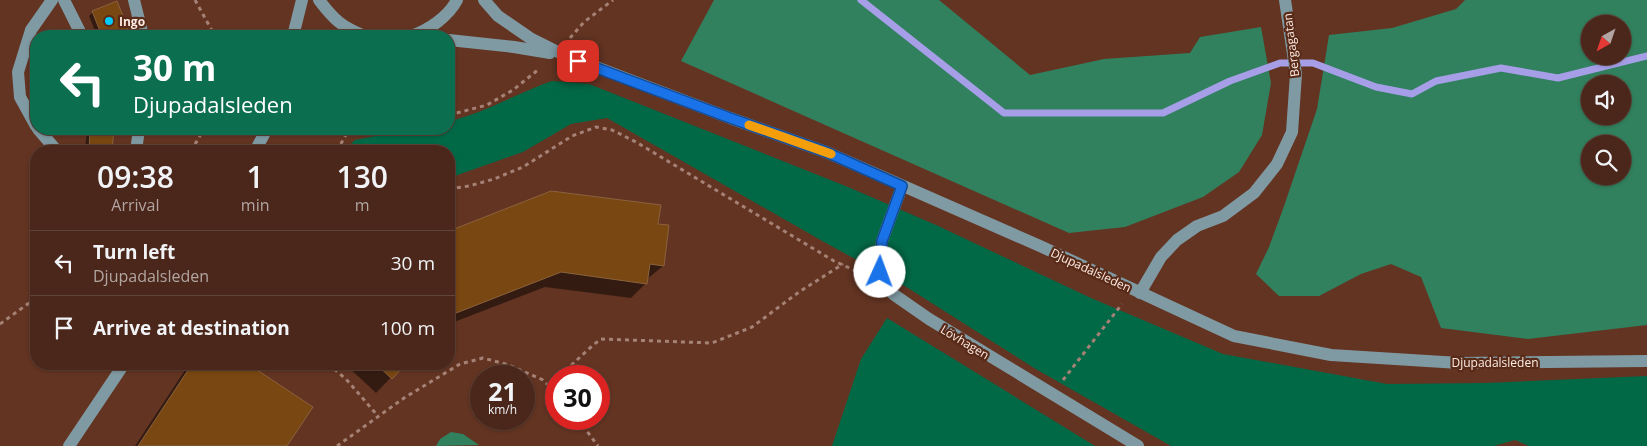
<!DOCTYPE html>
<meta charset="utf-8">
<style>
body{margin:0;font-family:"Open Sans",sans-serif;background:#512f23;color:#f1f3f6;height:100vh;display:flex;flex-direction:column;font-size:19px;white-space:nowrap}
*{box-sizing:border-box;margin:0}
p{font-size:16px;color:#b2a5a2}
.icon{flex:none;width:28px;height:28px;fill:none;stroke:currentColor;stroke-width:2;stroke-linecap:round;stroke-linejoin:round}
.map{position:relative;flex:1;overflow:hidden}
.side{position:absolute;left:30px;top:145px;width:425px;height:225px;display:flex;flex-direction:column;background:#4a271a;border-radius:20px;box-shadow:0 1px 4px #0004,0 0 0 1px #614439}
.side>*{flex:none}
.hud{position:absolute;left:30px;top:30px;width:425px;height:105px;border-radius:20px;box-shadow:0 1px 4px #0004,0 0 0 1px #614439;background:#0b6e4f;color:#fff;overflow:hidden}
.needle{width:32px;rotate:220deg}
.tools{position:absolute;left:1581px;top:15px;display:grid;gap:10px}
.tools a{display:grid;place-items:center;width:50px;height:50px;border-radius:50%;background:#4a271a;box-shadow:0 1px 4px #0004,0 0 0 1px #614439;font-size:25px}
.speed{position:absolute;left:470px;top:365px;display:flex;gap:10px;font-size:25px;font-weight:700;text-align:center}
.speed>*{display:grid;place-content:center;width:65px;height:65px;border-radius:50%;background:#4a271a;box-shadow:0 1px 4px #0004,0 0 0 1px #614439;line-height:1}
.speed small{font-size:12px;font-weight:400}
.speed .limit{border:8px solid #d22;background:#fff;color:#111}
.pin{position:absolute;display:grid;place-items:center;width:42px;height:42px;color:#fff;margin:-21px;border-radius:10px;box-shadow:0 2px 8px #0006}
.me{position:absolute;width:55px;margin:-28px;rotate:2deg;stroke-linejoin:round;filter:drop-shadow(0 0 4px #0008)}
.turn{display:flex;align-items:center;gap:18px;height:105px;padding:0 20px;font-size:22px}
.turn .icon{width:65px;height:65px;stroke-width:2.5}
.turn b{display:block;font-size:35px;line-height:42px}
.eta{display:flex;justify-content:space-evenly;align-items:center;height:85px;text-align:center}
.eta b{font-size:30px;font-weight:600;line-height:35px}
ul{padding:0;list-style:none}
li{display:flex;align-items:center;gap:15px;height:65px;padding:0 20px;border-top:1px solid #614439}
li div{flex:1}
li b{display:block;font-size:19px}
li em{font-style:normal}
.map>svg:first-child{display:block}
.green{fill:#026947}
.forest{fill:#31805e;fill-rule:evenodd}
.shadow{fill:#0007}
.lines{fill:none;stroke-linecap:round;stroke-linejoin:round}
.stream{stroke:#a69fe8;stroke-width:7}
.building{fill:#794711;stroke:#8b623e}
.path{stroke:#a58275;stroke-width:3;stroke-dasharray:4 4;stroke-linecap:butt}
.minor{stroke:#7f9aa3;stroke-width:12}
.route-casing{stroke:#114b97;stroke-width:12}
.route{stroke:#1a73e8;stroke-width:9}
.slow{stroke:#f59e0b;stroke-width:9}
.poi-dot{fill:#02cbf9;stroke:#582a17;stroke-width:2}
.labels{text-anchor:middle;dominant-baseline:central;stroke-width:4.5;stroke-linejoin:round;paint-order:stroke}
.poi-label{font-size:12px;font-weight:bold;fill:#fdebe4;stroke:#582a17;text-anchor:start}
.street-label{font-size:12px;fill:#fdebe4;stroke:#582a17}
</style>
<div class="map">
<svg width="1647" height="446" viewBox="0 0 1647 446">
<rect width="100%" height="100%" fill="#633422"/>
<!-- green -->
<g class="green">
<path d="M552,81L589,84L848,187L936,225L1091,298L1223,354L1387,384L1486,383L1647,376V446H1529L1515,440L1494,446H1171L1034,368L908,288L824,242L607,118L571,124L523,152L449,178V151H344L355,140L411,129H449V121C485,113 517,93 552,81Z"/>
<polygon points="887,318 1095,446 832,446 861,359"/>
</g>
<!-- forest -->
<g class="forest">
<polygon points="714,0 939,0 1030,75 1104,59 1190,53 1200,37 1261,27 1271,83 1262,135 1239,172 1203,197 1125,227 1069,233 681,61"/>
<path d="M1465,0H1647V325L1528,339L1441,328L1421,277L1391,264L1361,274L1319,296H1279L1256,274L1269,247L1283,209L1317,109L1329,35L1392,28L1456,9ZM1590,24H1622V56H1590ZM1590,84H1622V116H1590ZM1590,144H1622V176H1590Z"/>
<polygon points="451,432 463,434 479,445 436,446 440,439"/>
</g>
<!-- shadow -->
<g class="shadow">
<polygon points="116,3 129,36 97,36 89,16 93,12"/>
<polygon points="87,129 112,129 111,151 85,151"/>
<polygon points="551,192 657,225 663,266 646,280 646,283 631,298 545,287 449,324 449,232"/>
<polygon points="189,364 246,364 312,407 286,446 135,446"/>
<polygon points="345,364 404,364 376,393"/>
</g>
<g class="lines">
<!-- stream -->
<polyline class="stream" points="861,0 1004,113 1163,113 1230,81 1280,63 1313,63 1376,87 1412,94 1436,81 1501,68 1558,78 1647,56"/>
</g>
<!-- building -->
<g class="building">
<polygon points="117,1 131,36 102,36 92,11"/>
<polygon points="90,129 114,129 112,151 89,151"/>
<polygon points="551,191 661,205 658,224 669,225 664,266 650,264 647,284 561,272 451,315 449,317 449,231"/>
<polygon points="192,364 248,364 313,407 287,446 138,446"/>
<polygon points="376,364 406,364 392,379"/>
</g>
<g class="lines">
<!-- path -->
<g class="path">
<polyline points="195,0 215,36"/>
<polyline points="570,38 584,22 613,0"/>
<polyline points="449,115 487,105 513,90 539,69"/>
<polyline points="191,151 204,129"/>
<polyline points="337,151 349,129"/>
<polyline points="449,189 469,186 494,179 523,167 572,136 596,127 612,130 636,142 834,261 856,271 864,271"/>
<polyline points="0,324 36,298"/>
<polyline points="328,364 346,379 378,416"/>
<path d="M559,376C574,364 586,350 601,339L712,343L752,327L799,292L843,264"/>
<polyline points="1063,380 1122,304"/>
<polyline points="548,385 556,379"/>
<polyline points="578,419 598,446"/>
<polyline points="337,446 404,398 460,364 483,358 509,365 543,380 556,393"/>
</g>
<!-- minor -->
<g class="minor">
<polyline points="64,0 82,36"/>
<polyline points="134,0 143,36"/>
<path d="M319,0C334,20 342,27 365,36"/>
<polyline points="484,0 498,16 530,38 562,54 730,118 826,152 1040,246 1234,336 1331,355 1459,363 1647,361"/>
<polyline points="293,36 302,0"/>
<path d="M411,36C429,30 448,17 457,0"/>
<polyline points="449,40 514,47 550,53"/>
<polyline points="36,126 20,97 18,72 31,30 52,0"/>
<polyline points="38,129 57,151"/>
<polyline points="136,151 139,129"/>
<polyline points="255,151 267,129"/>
<polyline points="902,186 882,241 880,259 880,272 893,294 929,319 1138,446"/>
<polyline points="1140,293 1161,257 1177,240 1197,226 1223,216 1254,193 1277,164 1292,132 1296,74 1285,0"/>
<polyline points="69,446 124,364"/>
</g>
</g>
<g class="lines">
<defs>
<polyline id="route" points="578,61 730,118 826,152 902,186 882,241 880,272"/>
</defs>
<!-- route casing -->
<use href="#route" class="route-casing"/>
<!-- route -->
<use href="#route" class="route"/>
<!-- slow -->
<polyline class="slow" points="749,125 831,154"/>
</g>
<!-- markers -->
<circle class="poi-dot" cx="109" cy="21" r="5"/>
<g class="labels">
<!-- poi labels -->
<g class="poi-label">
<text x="119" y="21">Ingo</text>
</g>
<!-- street labels -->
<g class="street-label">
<text transform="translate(1291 45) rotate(-97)">Bergagatan</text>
<text transform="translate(1091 270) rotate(25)">Djupadalsleden</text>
<text transform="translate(965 342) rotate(31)">Lövhagen</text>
<text x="1495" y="362">Djupadalsleden</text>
</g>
</g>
</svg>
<div class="tools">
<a><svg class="needle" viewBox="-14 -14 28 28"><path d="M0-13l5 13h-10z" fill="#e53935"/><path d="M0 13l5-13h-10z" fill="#b2a5a2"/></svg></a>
<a><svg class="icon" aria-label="sound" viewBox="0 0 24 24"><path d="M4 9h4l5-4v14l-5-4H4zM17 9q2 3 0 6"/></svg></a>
<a><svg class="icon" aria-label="search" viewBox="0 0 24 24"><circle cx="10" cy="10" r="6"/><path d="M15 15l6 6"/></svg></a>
</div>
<div class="speed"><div>21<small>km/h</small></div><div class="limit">30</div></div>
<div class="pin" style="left:578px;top:61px;background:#d93025"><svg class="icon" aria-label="arrive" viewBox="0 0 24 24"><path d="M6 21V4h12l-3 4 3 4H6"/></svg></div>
<svg class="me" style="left:880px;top:272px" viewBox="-20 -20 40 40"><circle r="19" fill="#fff"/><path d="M0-13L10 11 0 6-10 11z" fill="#1a73e8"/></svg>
<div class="hud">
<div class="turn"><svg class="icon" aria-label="left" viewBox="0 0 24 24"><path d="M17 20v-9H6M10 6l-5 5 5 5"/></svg><div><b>30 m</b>Djupadalsleden</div></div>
</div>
<section class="side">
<div class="eta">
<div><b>09:38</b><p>Arrival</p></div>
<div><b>1</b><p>min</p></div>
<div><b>130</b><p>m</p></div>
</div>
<ul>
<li><svg class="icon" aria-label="left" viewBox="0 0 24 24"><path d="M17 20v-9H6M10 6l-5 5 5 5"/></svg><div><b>Turn left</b><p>Djupadalsleden</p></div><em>30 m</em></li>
<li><svg class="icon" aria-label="arrive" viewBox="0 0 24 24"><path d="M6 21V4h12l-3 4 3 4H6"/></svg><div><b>Arrive at destination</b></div><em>100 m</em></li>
</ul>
</section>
</div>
